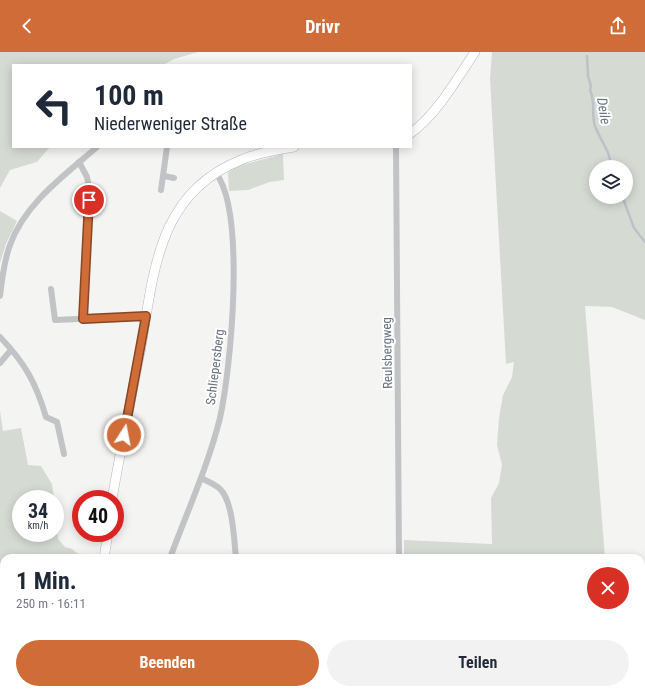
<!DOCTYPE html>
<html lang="de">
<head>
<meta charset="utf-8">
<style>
  :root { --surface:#fff; --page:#f2f2f3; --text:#1f2937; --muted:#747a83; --accent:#cf6c37 }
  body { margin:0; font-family:"Roboto Condensed",sans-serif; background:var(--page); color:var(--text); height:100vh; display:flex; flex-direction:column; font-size:15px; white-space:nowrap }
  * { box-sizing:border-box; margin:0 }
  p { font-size:13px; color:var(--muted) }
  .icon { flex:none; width:22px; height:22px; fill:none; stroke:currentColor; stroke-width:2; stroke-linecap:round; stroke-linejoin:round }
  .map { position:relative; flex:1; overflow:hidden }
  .sheet { position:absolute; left:0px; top:502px; width:645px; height:140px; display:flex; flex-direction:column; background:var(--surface); border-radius:12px 12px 0 0; box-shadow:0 2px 10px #0003 }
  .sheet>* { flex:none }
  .hud { position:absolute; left:12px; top:12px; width:400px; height:84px; border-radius:0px; box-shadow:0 2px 10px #0003; background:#fff; color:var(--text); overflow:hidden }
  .fabs { position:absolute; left:589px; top:108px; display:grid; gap:8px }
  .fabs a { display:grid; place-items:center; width:44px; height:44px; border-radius:50%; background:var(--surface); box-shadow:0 2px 10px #0003; font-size:20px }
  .speed { position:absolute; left:12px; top:438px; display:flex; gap:8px; font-size:20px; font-weight:700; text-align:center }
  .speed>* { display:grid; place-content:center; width:52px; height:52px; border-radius:50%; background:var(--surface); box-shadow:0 2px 10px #0003; line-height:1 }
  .speed small { font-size:10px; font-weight:400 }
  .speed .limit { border:6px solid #d22; background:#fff; color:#111 }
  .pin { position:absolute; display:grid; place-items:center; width:34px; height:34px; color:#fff; margin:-17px; border:2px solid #fff; border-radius:50%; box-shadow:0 1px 4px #0007 }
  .me { position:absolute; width:44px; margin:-22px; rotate:11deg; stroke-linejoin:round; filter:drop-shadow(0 0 3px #0008) }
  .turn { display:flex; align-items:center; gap:14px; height:84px; padding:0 16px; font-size:18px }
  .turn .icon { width:52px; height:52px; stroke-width:2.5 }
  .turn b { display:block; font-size:28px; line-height:34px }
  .round { display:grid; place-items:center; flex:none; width:42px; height:42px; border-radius:21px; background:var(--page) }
  .headline { display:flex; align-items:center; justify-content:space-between; height:68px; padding:0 16px }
  h1 { font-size:24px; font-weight:700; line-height:30px }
  .cta { display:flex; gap:8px; margin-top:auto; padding:8px 16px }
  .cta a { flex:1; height:46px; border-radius:24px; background:var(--accent); color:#fff; font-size:16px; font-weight:700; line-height:46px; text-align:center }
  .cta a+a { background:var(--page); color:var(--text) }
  header { display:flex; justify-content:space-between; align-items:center; height:52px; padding:0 16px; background:var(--accent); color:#fff; font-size:18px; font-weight:700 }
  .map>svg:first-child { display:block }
  .green { fill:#d5dbd3; fill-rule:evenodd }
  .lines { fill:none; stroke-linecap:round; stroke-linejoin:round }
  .stream { stroke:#bbc2c8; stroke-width:2.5 }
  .secondary-casing { stroke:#b3b7bb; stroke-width:10 }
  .street { stroke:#c1c3c6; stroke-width:6 }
  .secondary { stroke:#fff; stroke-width:9 }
  .route-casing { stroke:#874624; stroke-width:10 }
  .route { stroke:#cf6c37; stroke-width:7 }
  .labels { text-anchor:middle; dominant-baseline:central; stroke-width:4; stroke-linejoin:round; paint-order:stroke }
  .street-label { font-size:13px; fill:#67727f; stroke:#fff }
  .water-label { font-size:14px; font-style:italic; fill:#687983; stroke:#fff }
</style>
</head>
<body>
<header><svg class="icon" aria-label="back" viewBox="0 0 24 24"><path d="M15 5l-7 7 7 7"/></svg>Drivr<svg class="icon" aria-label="share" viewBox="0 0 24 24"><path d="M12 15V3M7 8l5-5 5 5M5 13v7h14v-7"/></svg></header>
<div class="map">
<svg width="645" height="642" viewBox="0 0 645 642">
  <rect width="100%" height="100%" fill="#f4f5f2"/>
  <g class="green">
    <polygon points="0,0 198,0 174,7 163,13 13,13 13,95 50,95 37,110 10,118 0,136"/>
    <path d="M 492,0 L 645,0 L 645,268 L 612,255 L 585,254 L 605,506 L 404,506 L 404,488 L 492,492 L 491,446 L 499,431 L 502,413 L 497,393 L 499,366 L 503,343 L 512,325 L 514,310 L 506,312 L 490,27 ZM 596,115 L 626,115 L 626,145 L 596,145 Z"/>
    <polygon points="283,102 284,128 270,130 248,138 229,139 228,121 234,115"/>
    <polygon points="0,159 17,169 6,192 0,211"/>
    <polygon points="0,359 3,379 21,376 28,413 41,414 52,432 54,447 21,447 21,481 55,481 55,460 58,487 65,495 72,497 83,506 4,506 4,534 0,528"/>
    <polygon points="641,586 645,587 645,642 405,642 405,638 641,638"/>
  </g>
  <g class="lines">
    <g class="stream">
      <path d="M 587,4 L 588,24 L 591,34 L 590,38 C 596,51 591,62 595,74 C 600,88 611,100 611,115"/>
      <polyline points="621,145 624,149 634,176 645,190"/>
    </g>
    <g class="secondary-casing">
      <g id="secondary">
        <path d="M 411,81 C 438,61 456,28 475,0"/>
        <path d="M 112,447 C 121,396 131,346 141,295 C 154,219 158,141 241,108 C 257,101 276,98 294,95"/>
        <polyline points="104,506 108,481"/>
        <polyline points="0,568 4,566"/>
      </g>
    </g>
    <g class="street">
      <polyline points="396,95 399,506"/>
      <polyline points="79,110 87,125 89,136 83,267"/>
      <polyline points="164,124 174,126"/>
      <polyline points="161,138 167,95"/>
      <polyline points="51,237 55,268 146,264"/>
      <path d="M 0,244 C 2,226 4,209 10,193 C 25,151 65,123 97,95"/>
      <path d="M 0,285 C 25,311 36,331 46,365 L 57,370 L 64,402"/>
      <polyline points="0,311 11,298"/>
      <path d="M 201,426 C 207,429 215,432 220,437 C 233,449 234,488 236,506"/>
      <path d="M 170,506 C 187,460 208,414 220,366 C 231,316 246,161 216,121"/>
      <polyline points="400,638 400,642"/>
      <polyline points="57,642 58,638"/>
      <polyline points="132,642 133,638"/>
    </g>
    <use href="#secondary" class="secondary"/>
  </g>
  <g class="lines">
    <g class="route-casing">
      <polyline id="route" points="89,148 83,267 146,264 124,383"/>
    </g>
    <use href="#route" class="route"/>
  </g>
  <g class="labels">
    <g class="street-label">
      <text transform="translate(387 301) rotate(-91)">Reulsbergweg</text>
      <text transform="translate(215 315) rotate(-83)">Schliepersberg</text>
    </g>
    <g class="water-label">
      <text transform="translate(604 59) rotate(81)">Deile</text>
    </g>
  </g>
</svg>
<div class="fabs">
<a><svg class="icon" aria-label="layers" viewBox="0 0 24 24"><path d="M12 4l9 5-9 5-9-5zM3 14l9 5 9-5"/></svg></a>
</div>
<div class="speed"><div>34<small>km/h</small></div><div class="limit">40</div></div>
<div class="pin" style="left:89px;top:148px;background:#d93025"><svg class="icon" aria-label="arrive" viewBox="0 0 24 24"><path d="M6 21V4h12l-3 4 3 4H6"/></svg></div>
<svg class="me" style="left:124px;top:383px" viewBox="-20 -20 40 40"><circle r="17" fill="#cf6c37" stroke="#fff" stroke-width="3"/><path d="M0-11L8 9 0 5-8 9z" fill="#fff"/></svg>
<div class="hud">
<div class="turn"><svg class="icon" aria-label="left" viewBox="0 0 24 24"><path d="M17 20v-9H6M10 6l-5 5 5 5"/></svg><div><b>100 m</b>Niederweniger Straße</div></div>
</div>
<section class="sheet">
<div class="headline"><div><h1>1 Min.</h1><p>250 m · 16:11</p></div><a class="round" style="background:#d93025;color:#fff"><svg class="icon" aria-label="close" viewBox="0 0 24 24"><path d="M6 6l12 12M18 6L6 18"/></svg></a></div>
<div class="cta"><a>Beenden</a><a>Teilen</a></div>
</section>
</div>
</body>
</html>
